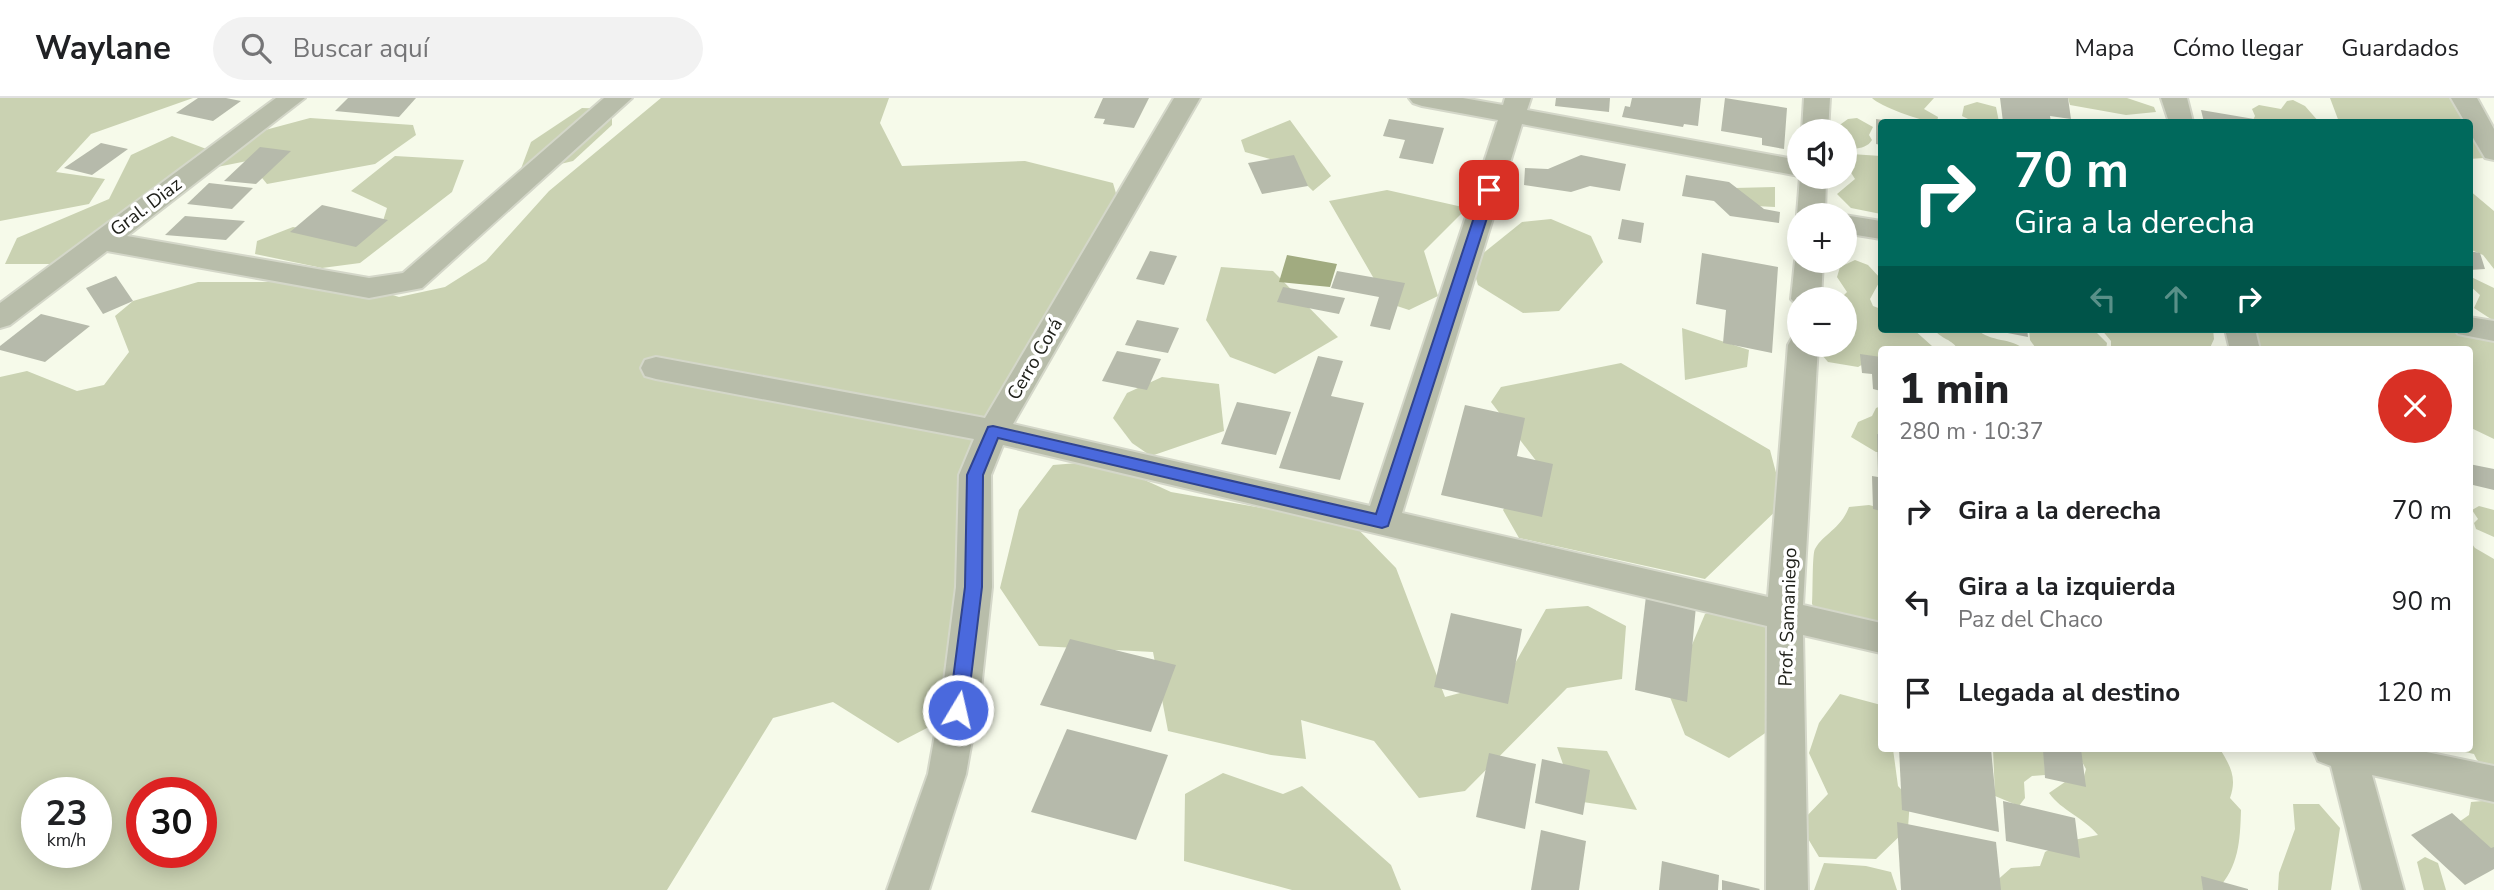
<!DOCTYPE html>
<html lang="es">
<head>
<meta charset="utf-8">
<style>
  :root { --surface:#fff; --page:#f2f2f2; --text:#202124; --muted:#757577; --line:#e0e0e0 }
  body { margin:0; font-family:"Nunito Sans",sans-serif; background:var(--page); color:var(--text); height:100vh; display:flex; flex-direction:column; font-size:26px; white-space:nowrap }
  * { box-sizing:border-box; margin:0 }
  p { font-size:23px; color:var(--muted) }
  .icon { flex:none; width:38px; height:38px; fill:none; stroke:currentColor; stroke-width:2; stroke-linecap:round; stroke-linejoin:round }
  .map { position:relative; flex:1; overflow:hidden }
  .drawer { position:absolute; left:1878px; top:248px; width:595px; height:406px; display:flex; flex-direction:column; background:var(--surface); border-radius:7px; box-shadow:0 4px 18px #0003 }
  .drawer>* { flex:none }
  .banner { position:absolute; left:1878px; top:21px; width:595px; height:214px; border-radius:7px; box-shadow:0 4px 18px #0003; background:#00695c; color:#fff; overflow:hidden }
  .controls { position:absolute; left:1787px; top:21px; display:grid; gap:14px }
  .controls a { display:grid; place-items:center; width:70px; height:70px; border-radius:50%; background:var(--surface); box-shadow:0 4px 18px #0003; font-size:35px }
  .speed { position:absolute; left:21px; top:679px; display:flex; gap:14px; font-size:35px; font-weight:700; text-align:center }
  .speed>* { display:grid; place-content:center; width:91px; height:91px; border-radius:50%; background:var(--surface); box-shadow:0 4px 18px #0003; line-height:1 }
  .speed small { font-size:18px; font-weight:400 }
  .speed .limit { border:10px solid #d22; background:#fff; color:#111 }
  .pin { position:absolute; display:grid; place-items:center; width:60px; height:60px; color:#fff; margin:-30px; border-radius:14px; box-shadow:0 4px 10px #0006 }
  .me { position:absolute; width:77px; margin:-38px; rotate:9deg; stroke-linejoin:round; filter:drop-shadow(0 0 5px #0008) }
  .turn { display:flex; align-items:center; gap:24px; height:147px; padding:0 21px; font-size:32px }
  .turn .icon { width:91px; height:91px; stroke-width:2.5 }
  .turn b { display:block; font-size:49px; line-height:60px }
  .lanes { display:flex; align-items:center; height:66px; padding:0 21px; background:#0003; justify-content:center; gap:35px; direction:ltr }
  .lanes .off { opacity:.35 }
  .round { display:grid; place-items:center; flex:none; width:74px; height:74px; border-radius:37px; background:var(--page) }
  .overview { display:flex; align-items:center; justify-content:space-between; height:119px; padding:0 21px }
  h1 { font-size:42px; font-weight:800; line-height:52px }
  ul { padding:0; list-style:none }
  li { display:flex; align-items:center; gap:21px; height:91px; padding:0 21px }
  li div { flex:1 }
  li b { display:block; font-size:26px }
  li em { font-style:normal }
  header { display:flex; align-items:center; gap:42px; box-sizing:border-box; height:98px; padding:0 35px; background:var(--surface); border-bottom:2px solid var(--line) }
  header strong { font-size:33px }
  nav { display:flex; gap:38px; margin-inline-start:auto; font-size:24px }
  .search { width:490px; height:63px; background:var(--page); display:flex; align-items:center; gap:18px; box-sizing:border-box; padding:0 24px; border-radius:38px; color:var(--muted); font-size:26px }
  .map>svg:first-child { display:block }
  .green { fill:#cad2b2; fill-rule:evenodd }
  .water { fill:#a1ab80 }
  .building { fill:#b6baab }
  .lines { fill:none; stroke-linecap:round; stroke-linejoin:round }
  .minor-casing { stroke:#d4d7c9; stroke-width:4 }
  .minor { fill:#b8bdaa; fill-rule:evenodd }
  .route { fill:#4a69dd; stroke:#304490; stroke-width:2 }
  .labels { text-anchor:middle; dominant-baseline:central; stroke-width:7; stroke-linejoin:round; paint-order:stroke }
  .street-label { font-size:19px; fill:#20211b; stroke:#fff }
</style>
</head>
<body>
<header>
<strong>Waylane</strong>
<div class="search"><svg class="icon" aria-label="search" viewBox="0 0 24 24"><circle cx="10" cy="10" r="6"/><path d="M15 15l6 6"/></svg>Buscar aquí</div>
<nav><a>Mapa</a><a>Cómo llegar</a><a>Guardados</a></nav>
</header>
<div class="map">
<svg width="2494" height="792" viewBox="0 0 2494 792">
  <rect width="100%" height="100%" fill="#f6faea"/>
  <g class="green">
    <polygon points="0,0 193,0 91,36 56,74 105,81 89,106 0,123"/>
    <path d="M 661,0 L 889,0 L 880,25 L 902,68 L 1025,63 L 1113,85 L 1126,130 L 971,386 L 952,617 L 898,645 L 833,604 L 773,620 L 667,792 L 0,792 L 0,279 L 27,273 L 77,293 L 104,287 L 129,254 L 115,218 L 133,203 L 198,184 L 351,184 L 399,199 L 445,189 L 486,163 L 549,93 ZM 37,695 L 96,695 L 96,754 L 37,754 ZM 142,695 L 201,695 L 201,754 L 142,754 Z"/>
    <path d="M 1872,0 L 1934,0 L 1924,11 L 1938,19 L 1937,24 C 1925,25 1879,8 1872,0 Z"/>
    <polygon points="2068,0 2127,0 2154,9 2156,14 2126,17 2070,7"/>
    <polygon points="2330,0 2461,0 2489,56 2484,60 2469,61 2469,24 2339,24"/>
    <polygon points="2293,2 2305,8 2319,24 2252,24 2255,18 2252,11 2259,7 2281,11 2287,3"/>
    <polygon points="1977,4 1996,9 1999,24 1974,24 1962,18 1964,8"/>
    <polygon points="582,10 612,11 612,27 573,63 519,76 531,44"/>
    <polygon points="310,20 413,27 416,37 375,66 267,86 258,75 283,56 217,69 216,56 254,35"/>
    <path d="M 1857,20 L 1873,29 L 1869,37 L 1872,42 C 1867,51 1853,52 1845,49 L 1844,33 L 1834,31 L 1848,21 Z"/>
    <polygon points="1290,22 1331,78 1313,93 1284,65 1245,54 1241,42"/>
    <polygon points="172,38 209,52 180,98 117,139 52,166 5,166 17,140 109,101 131,57"/>
    <polygon points="1851,56 1881,58 1881,116 1851,110 1837,96 1855,81 1845,65"/>
    <polygon points="395,58 464,62 452,94 360,165 322,170 255,156 257,143 293,129 340,137 383,123 387,110 351,93"/>
    <polygon points="1775,89 1775,109 1736,107 1734,90"/>
    <polygon points="1387,92 1467,110 1424,153 1438,198 1409,212 1388,205 1329,103"/>
    <polygon points="2469,92 2494,113 2494,171 2483,157 2469,151"/>
    <polygon points="1551,121 1591,138 1603,164 1559,213 1523,215 1478,187 1471,165 1522,124"/>
    <polygon points="1855,162 1868,167 1881,181 1870,201 1873,208 1881,211 1881,231 1913,231 1932,248 1931,252 1881,252 1881,265 1867,264 1858,269 1828,264 1822,257 1830,247 1844,247 1844,201 1840,201 1847,194 1837,179 1840,169"/>
    <polygon points="1221,169 1273,173 1338,239 1275,276 1230,259 1206,222"/>
    <polygon points="2469,178 2494,190 2494,223 2474,210 2480,197 2469,187"/>
    <polygon points="1682,230 1749,252 1747,269 1685,282"/>
    <path d="M 1934,231 L 1977,231 C 1990,245 2012,239 2025,252 L 1958,252 C 1953,241 1940,241 1934,231 Z"/>
    <polygon points="2029,231 2093,231 2107,245 2106,252 2037,252 2030,242"/>
    <polygon points="2101,231 2213,231 2214,241 2209,252 2111,252 2111,243"/>
    <polygon points="2250,231 2449,231 2467,236 2494,236 2494,341 2469,329 2469,252 2248,252"/>
    <polygon points="1621,265 1770,352 1784,405 1705,481 1519,440 1503,412 1537,364 1491,304 1501,289"/>
    <polygon points="1162,279 1219,286 1224,333 1151,358 1132,345 1113,320 1127,295"/>
    <polygon points="1881,308 1881,354 1876,354 1851,339 1858,324 1872,318 1876,310"/>
    <polygon points="1103,363 1171,394 1353,426 1396,470 1445,599 1505,583 1546,511 1588,508 1626,528 1622,581 1567,590 1465,693 1419,700 1374,643 1301,622 1306,661 1271,657 1168,633 1153,554 1039,548 1000,490 1019,412 1053,367"/>
    <path d="M 1869,407 L 1881,410 L 1881,550 L 1821,519 L 1812,506 C 1813,495 1812,456 1815,451 C 1824,435 1840,432 1849,409 Z"/>
    <polygon points="2479,408 2494,412 2494,439 2476,431 2474,425 2478,421 2472,412"/>
    <polygon points="2469,442 2475,450 2494,461 2494,674 2477,662 2474,656 2451,651 2469,651"/>
    <polygon points="1728,506 1770,532 1774,629 1729,660 1685,637 1670,599 1705,516"/>
    <polygon points="1840,596 1881,607 1881,651 1893,651 1898,688 1910,701 1908,730 1876,761 1819,759 1804,734 1803,722 1828,696 1809,655 1819,625"/>
    <polygon points="1557,649 1607,653 1637,712 1576,703"/>
    <polygon points="1993,651 2044,651 2045,677 2032,678 2024,684 2025,700 2019,708 1995,698"/>
    <path d="M 2075,651 L 2220,651 C 2231,669 2237,680 2230,700 L 2241,712 C 2240,744 2239,768 2217,792 L 1986,792 L 2011,770 L 2040,768 L 2045,754 L 2064,744 L 2098,737 C 2083,719 2062,713 2049,695 L 2065,684 L 2082,686 L 2086,671 Z"/>
    <polygon points="1223,675 1283,696 1302,688 1391,767 1401,792 1292,792 1184,763 1185,696"/>
    <polygon points="2494,702 2494,756 2456,726 2469,717 2471,704"/>
    <polygon points="2293,706 2319,706 2340,730 2331,792 2278,792 2279,775 2295,731"/>
    <polygon points="2425,759 2438,765 2446,792 2424,792 2417,764"/>
    <polygon points="1824,765 1866,768 1891,774 1897,792 1814,792"/>
  </g>
  <polygon class="water" points="1287,157 1337,166 1330,189 1279,184"/>
  <g class="building">
    <polygon points="198,0 226,0 241,3 213,23 176,15"/>
    <polygon points="348,0 416,0 399,19 335,13"/>
    <polygon points="1103,0 1149,0 1134,30 1103,26 1105,21 1094,20"/>
    <polygon points="1556,0 1610,0 1609,14 1555,8"/>
    <polygon points="1632,0 1701,0 1698,28 1684,26 1683,29 1622,19 1625,8 1630,9"/>
    <polygon points="1725,0 1787,10 1784,51 1762,47 1762,40 1721,33"/>
    <polygon points="2000,0 2068,0 2071,21 2050,18 2051,24 2003,24"/>
    <polygon points="2201,12 2260,22 2260,24 2204,24"/>
    <polygon points="1389,21 1444,30 1433,66 1399,60 1405,42 1383,38"/>
    <polygon points="1876,21 1890,23 1881,24 1881,47 1876,46"/>
    <polygon points="101,45 128,51 92,77 64,70"/>
    <polygon points="260,49 291,53 256,86 224,83"/>
    <polygon points="1294,57 1308,88 1262,96 1248,65"/>
    <polygon points="1581,57 1626,66 1620,93 1590,88 1571,94 1524,87 1525,70 1548,71"/>
    <polygon points="1686,77 1729,84 1764,111 1780,114 1779,125 1730,118 1714,103 1682,98"/>
    <polygon points="209,85 253,90 232,111 187,106"/>
    <polygon points="322,107 388,122 356,149 290,134"/>
    <polygon points="185,118 245,123 226,142 165,137"/>
    <polygon points="1622,121 1644,125 1641,145 1618,141"/>
    <polygon points="1150,153 1177,158 1164,187 1136,181"/>
    <polygon points="2469,153 2480,155 2485,171 2469,172"/>
    <polygon points="1702,155 1778,169 1772,255 1723,245 1726,212 1696,206"/>
    <polygon points="1337,173 1405,185 1390,232 1370,228 1379,199 1331,190"/>
    <polygon points="116,178 133,203 103,216 86,190"/>
    <polygon points="1283,189 1345,200 1339,216 1277,204"/>
    <polygon points="41,216 90,228 45,264 0,252 0,248"/>
    <polygon points="1137,222 1179,230 1168,255 1125,247"/>
    <polygon points="1993,231 2027,231 2028,239 1992,232"/>
    <polygon points="1117,253 1161,261 1147,292 1102,283"/>
    <polygon points="1860,256 1881,259 1881,293 1873,291 1872,276 1862,275"/>
    <polygon points="1318,258 1343,263 1331,298 1364,305 1340,382 1279,370"/>
    <polygon points="1237,304 1291,314 1276,357 1221,346"/>
    <polygon points="1465,307 1525,320 1517,358 1553,366 1542,419 1441,397"/>
    <polygon points="1877,336 1881,337 1881,413 1873,411 1872,378 1878,379"/>
    <polygon points="2469,366 2494,371 2494,392 2473,387"/>
    <polygon points="1646,498 1696,508 1687,604 1635,592"/>
    <polygon points="1451,515 1522,531 1508,606 1434,589"/>
    <polygon points="1070,541 1176,567 1151,634 1040,607"/>
    <polygon points="1067,631 1168,657 1136,742 1031,714"/>
    <polygon points="1899,651 1991,651 1999,734 1902,712"/>
    <polygon points="2043,651 2081,651 2086,689 2045,680"/>
    <polygon points="1489,655 1536,666 1525,731 1476,719"/>
    <polygon points="1542,661 1590,672 1583,717 1535,705"/>
    <polygon points="2003,703 2075,720 2080,760 2006,743"/>
    <polygon points="2452,715 2491,750 2494,749 2494,771 2465,787 2411,737"/>
    <polygon points="1897,724 1996,744 2001,792 1901,792"/>
    <polygon points="1541,732 1586,743 1579,792 1531,792"/>
    <polygon points="1662,763 1719,777 1718,792 1659,792"/>
    <polygon points="2201,778 2248,791 2248,792 2203,792"/>
    <polygon points="1722,782 1760,791 1759,792 1722,792"/>
  </g>
  <g class="lines">
    <g class="minor-casing">
      <g id="minor">
        <polygon points="276,0 305,0 127,138 369,180 403,175 604,0 632,0 422,190 369,200 107,153 10,227 0,230 0,205"/>
        <polygon points="1174,0 1200,0 1013,326 1370,408 1498,22 1422,8 1413,5 1409,0 1463,0 1503,7 1505,0 1531,0 1527,12 1799,62 1799,78 1522,26 1402,415 1768,499 1788,247 1792,240 1799,238 1799,247 1818,247 1803,507 1881,525 1881,555 1803,537 1808,792 1766,792 1767,528 1003,347 991,377 992,489 981,591 966,676 929,792 887,792 928,676 943,591 956,489 959,377 974,341 656,281 645,278 641,270 645,262 656,259 985,320"/>
        <polygon points="1804,0 1830,0 1828,33 1802,33"/>
        <polygon points="2161,0 2187,0 2193,24 2169,24"/>
        <polygon points="2451,0 2477,0 2494,31 2494,62 2485,60 2469,33 2469,24 2465,24"/>
        <polygon points="1800,79 1826,79 1825,117 1799,120 1797,117"/>
        <polygon points="1844,117 1881,123 1881,141 1844,135"/>
        <polygon points="1799,156 1799,163 1823,163 1821,201 1799,201 1799,209 1791,201 1795,163"/>
        <polygon points="2469,219 2494,223 2494,243 2458,236 2455,231 2469,231"/>
        <polygon points="2225,231 2255,231 2260,252 2230,252"/>
        <polygon points="2313,651 2412,651 2494,668 2494,704 2372,677 2404,792 2362,792 2331,668 2318,663"/>
      </g>
    </g>
    <use href="#minor" class="minor"/>
  </g>
  <polygon class="route" points="1489,87 1496,92 1388,428 1382,430 998,340 983,377 982,489 967,612 965,618 952,618 949,612 965,489 967,377 988,329 993,328 1376,416 1483,92"/>
  <g class="labels">
    <g class="street-label">
      <text transform="translate(146 109) rotate(-37)">Gral. Diaz</text>
      <text transform="translate(1035 261) rotate(-60)">Cerro Corá</text>
      <text transform="translate(1788 519) rotate(-88)">Prof. Samaniego</text>
    </g>
  </g>
</svg>
<div class="controls">
<a><svg class="icon" aria-label="sound" viewBox="0 0 24 24"><path d="M4 9h4l5-4v14l-5-4H4zM17 9q2 3 0 6"/></svg></a>
<a>+</a>
<a>−</a>
</div>
<div class="speed"><div>23<small>km/h</small></div><div class="limit">30</div></div>
<div class="pin" style="left:1489px;top:92px;background:#d93025"><svg class="icon" aria-label="arrive" viewBox="0 0 24 24"><path d="M6 21V4h12l-3 4 3 4H6"/></svg></div>
<svg class="me" style="left:958px;top:612px" viewBox="-20 -20 40 40"><circle r="17" fill="#4a69dd" stroke="#fff" stroke-width="3"/><path d="M0-11L8 9 0 5-8 9z" fill="#fff"/></svg>
<div class="banner">
<div class="turn"><svg class="icon" aria-label="right" viewBox="0 0 24 24"><path d="M7 20v-9h11M14 6l5 5-5 5"/></svg><div><b>70 m</b>Gira a la derecha</div></div>
<div class="lanes"><svg class="icon off" aria-label="left" viewBox="0 0 24 24"><path d="M17 20v-9H6M10 6l-5 5 5 5"/></svg><svg class="icon off" aria-label="ahead" viewBox="0 0 24 24"><path d="M12 20V5M6 11l6-6 6 6"/></svg><svg class="icon" aria-label="right" viewBox="0 0 24 24"><path d="M7 20v-9h11M14 6l5 5-5 5"/></svg></div>
</div>
<section class="drawer">
<div class="overview"><div><h1>1 min</h1><p>280 m · 10:37</p></div><a class="round" style="background:#d93025;color:#fff"><svg class="icon" aria-label="close" viewBox="0 0 24 24"><path d="M6 6l12 12M18 6L6 18"/></svg></a></div>
<ul>
<li><svg class="icon" aria-label="right" viewBox="0 0 24 24"><path d="M7 20v-9h11M14 6l5 5-5 5"/></svg><div><b>Gira a la derecha</b></div><em>70 m</em></li>
<li><svg class="icon" aria-label="left" viewBox="0 0 24 24"><path d="M17 20v-9H6M10 6l-5 5 5 5"/></svg><div><b>Gira a la izquierda</b><p>Paz del Chaco</p></div><em>90 m</em></li>
<li><svg class="icon" aria-label="arrive" viewBox="0 0 24 24"><path d="M6 21V4h12l-3 4 3 4H6"/></svg><div><b>Llegada al destino</b></div><em>120 m</em></li>
</ul>
</section>
</div>
</body>
</html>
